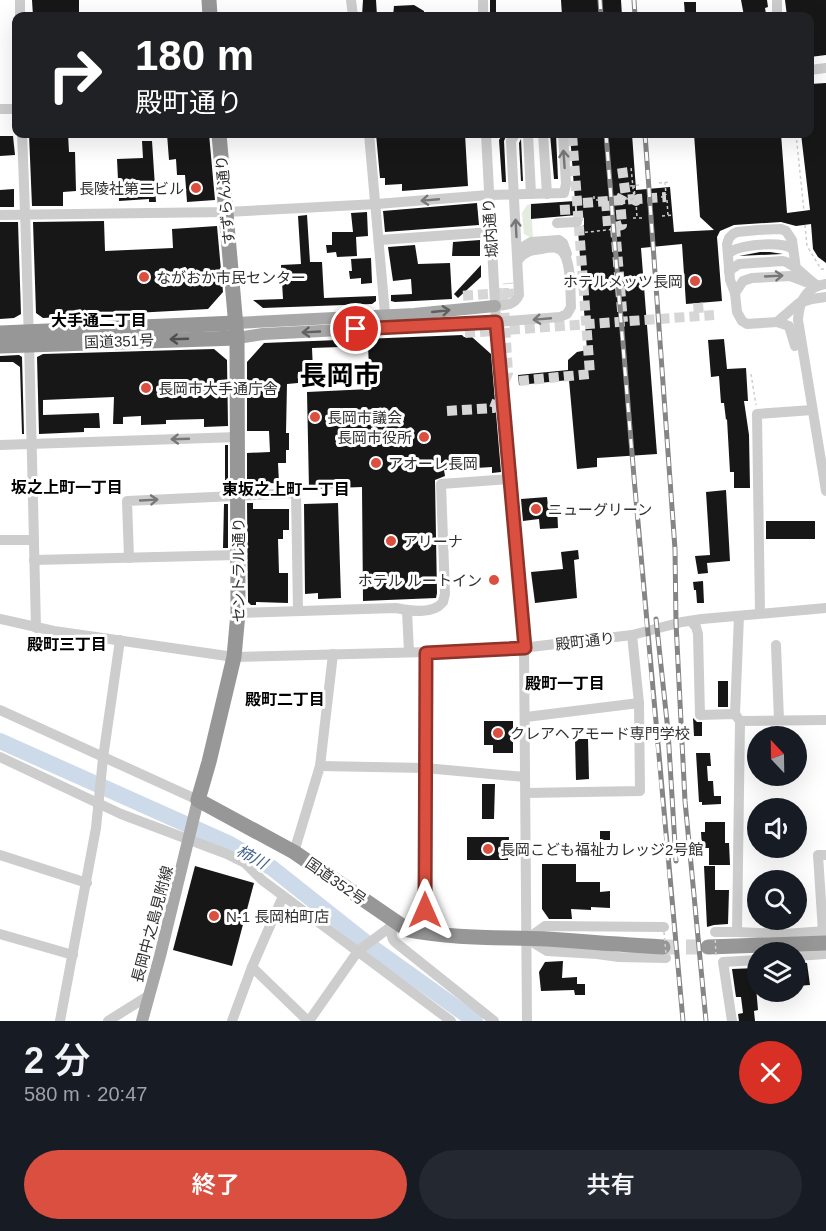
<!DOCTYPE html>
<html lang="ja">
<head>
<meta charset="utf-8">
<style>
  :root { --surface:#171b24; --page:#242831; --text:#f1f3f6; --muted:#9ea1a6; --accent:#da4f3f }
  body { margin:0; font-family:Arial,"Noto Sans JP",sans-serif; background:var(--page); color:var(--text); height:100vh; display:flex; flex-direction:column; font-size:22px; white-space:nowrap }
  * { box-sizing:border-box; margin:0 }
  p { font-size:20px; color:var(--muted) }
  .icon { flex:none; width:33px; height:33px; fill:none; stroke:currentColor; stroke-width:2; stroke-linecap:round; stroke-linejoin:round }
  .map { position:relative; height:1021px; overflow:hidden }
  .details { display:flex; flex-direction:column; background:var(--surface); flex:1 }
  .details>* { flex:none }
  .top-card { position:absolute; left:12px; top:12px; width:802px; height:126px; border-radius:12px; box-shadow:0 6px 24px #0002; background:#202124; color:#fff; overflow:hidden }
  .needle { width:39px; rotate:338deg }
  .tools { position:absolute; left:747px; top:726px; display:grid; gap:12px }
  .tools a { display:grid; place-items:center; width:60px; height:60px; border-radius:50%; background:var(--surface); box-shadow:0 6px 24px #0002; font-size:30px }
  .pin { position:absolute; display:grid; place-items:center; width:51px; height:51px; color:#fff; margin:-26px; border:3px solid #fff; border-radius:50%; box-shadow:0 2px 6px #0007 }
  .me { position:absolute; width:66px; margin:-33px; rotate:0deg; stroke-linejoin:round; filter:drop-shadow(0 0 4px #0008) }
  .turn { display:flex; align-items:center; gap:21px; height:126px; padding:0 24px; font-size:27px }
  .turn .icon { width:78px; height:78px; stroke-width:2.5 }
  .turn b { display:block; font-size:42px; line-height:51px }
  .round { display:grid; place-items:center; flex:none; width:63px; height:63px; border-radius:32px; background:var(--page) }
  .overview { display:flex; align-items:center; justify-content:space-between; height:102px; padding:0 24px }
  h1 { font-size:36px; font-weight:600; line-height:45px }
  .cta { display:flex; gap:12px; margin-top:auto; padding:12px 24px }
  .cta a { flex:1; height:69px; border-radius:36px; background:var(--accent); color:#fff; font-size:24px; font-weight:600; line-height:69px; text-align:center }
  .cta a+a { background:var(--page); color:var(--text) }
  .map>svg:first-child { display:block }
  .green { fill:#e4ecdf }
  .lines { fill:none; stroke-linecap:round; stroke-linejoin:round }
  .river { stroke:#cddaea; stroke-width:16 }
  .building { fill:#171717 }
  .minor-tunnel { stroke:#d6d6d6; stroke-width:10; stroke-dasharray:10 5; stroke-linecap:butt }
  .highway-tunnel { stroke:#d6d6d6; stroke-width:15; stroke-dasharray:15 8; stroke-linecap:butt }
  .path { stroke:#cdcdcd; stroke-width:1.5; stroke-dasharray:3 3; stroke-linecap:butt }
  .minor { stroke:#cdcdcd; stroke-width:10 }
  .major { stroke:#a8a8a8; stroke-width:12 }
  .highway { stroke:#979797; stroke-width:15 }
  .rail-casing { stroke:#858585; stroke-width:5 }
  .rail { stroke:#fff; stroke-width:3; stroke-dasharray:9; stroke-linecap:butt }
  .path-bridge { stroke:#cdcdcd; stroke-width:1.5; stroke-dasharray:3 3; stroke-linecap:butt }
  .oneway { stroke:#777 }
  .oneway2 { stroke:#606060 }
  .oneway3 { stroke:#4f4f4f }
  .route-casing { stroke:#8e3329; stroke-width:15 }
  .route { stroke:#da4f3f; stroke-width:10 }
  .poi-dot { fill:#da4f3f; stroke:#fff; stroke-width:2 }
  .labels { text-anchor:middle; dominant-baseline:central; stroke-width:6; stroke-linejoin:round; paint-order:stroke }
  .poi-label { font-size:15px; fill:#303030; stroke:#fff; text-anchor:start }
  .street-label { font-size:15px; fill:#303030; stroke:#fff }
  .neighbourhood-label { font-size:16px; font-weight:bold; fill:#000; stroke:#fff }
  .water-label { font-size:16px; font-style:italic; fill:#43638d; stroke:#fff }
  .town-label { font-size:27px; font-weight:bold; fill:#000; stroke:#fff }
</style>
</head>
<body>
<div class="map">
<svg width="826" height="1021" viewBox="0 0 826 1021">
  <rect width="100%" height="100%" fill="#fff"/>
  <polygon class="green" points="531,204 533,239 524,234 522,213 527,205"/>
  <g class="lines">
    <polyline class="river" points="0,741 228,843 272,868 373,948 475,1021"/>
  </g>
  <g class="building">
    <polygon points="32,0 79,0 79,16 33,16"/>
    <polygon points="363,0 376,0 377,16 362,16"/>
    <rect x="490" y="0" width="6" height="16"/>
    <polygon points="561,0 621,0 622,16 562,16"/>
    <polygon points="741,0 767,0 768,7 765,8 766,14 744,16"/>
    <polygon points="785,0 826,0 826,55 810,57 810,16 787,16"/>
    <polygon points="684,2 696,2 696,16 685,16"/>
    <polygon points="414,5 424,11 424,16 393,16 394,6"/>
    <polygon points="826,83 826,263 818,257 813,249 811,224 796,226 781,222 734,225 720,231 717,237 722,301 686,304 682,244 641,248 657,454 597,458 597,467 577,469 569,380 519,385 518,375 568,370 568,360 577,352 587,350 578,230 584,225 584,218 577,215 531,219 531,204 575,201 570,134 632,134 636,190 670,187 674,232 714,230 700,217 694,134 781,134 787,213 810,210 801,134 810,134 810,84"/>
    <polygon points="29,134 68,134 69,152 75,152 76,191 63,192 63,206 32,206"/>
    <polygon points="167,134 209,134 215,200 187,202 185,175 177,175 176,159 169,160"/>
    <polygon points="376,134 465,134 468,186 402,191 402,184 385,185 385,178 380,178"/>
    <polygon points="503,134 507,134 504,141 506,182 502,182 499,140"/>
    <polygon points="550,134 556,134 558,179 554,179"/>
    <polygon points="0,136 13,136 15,155 0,156"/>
    <polygon points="521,139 523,181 521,181 519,143"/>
    <polygon points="142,141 152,141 156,202 149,202 149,199 119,201 117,159 143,158"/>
    <polygon points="14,189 14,207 0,207 0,190"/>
    <polygon points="477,203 479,225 385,232 383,211"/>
    <polygon points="367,212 368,236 356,237 357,256 337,257 336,252 327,253 326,245 332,245 332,232 353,232 351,213"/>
    <polygon points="307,215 310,262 322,262 324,298 376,296 376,301 372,304 263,308 253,300 283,299 281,265 301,264 298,216"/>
    <polygon points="104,221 105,251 173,248 172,229 217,226 223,292 208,309 43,318 36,313 33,222"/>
    <polygon points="0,222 18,222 21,314 14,318 0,319"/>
    <polygon points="480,240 480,256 452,256 453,242"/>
    <polygon points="415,245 418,264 450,263 452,299 395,302 391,301 391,295 412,294 411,279 393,281 388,247"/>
    <polygon points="760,252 770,252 783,254 739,256"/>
    <polygon points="371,258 372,283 361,284 361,278 350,279 349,271 352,271 351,259"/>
    <polygon points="481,265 481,277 458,298 454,294"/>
    <polygon points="462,335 464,337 472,337 491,354 501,472 492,473 492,467 444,470 445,476 435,480 437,593 436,598 363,601 362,487 309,489 307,392 370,389 368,346 312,348 313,371 298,372 298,383 287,384 286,433 289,433 289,450 286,450 286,463 278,463 279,483 247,484 247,453 270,452 269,431 247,431 247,362 264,343"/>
    <polygon points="724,339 727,369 746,368 748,401 744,401 749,435 750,488 734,488 734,472 730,472 727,419 726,420 724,403 721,403 719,376 711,377 708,340"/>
    <polygon points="214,349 227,360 228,426 204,427 204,419 166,420 166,424 141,425 141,416 123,417 123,424 113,424 114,397 43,400 43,415 99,413 100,428 84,428 84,432 39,434 37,357 43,354"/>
    <polygon points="19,355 22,357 24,434 22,434 20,367 13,362 0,362 0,356"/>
    <rect x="225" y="445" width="3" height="44"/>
    <polygon points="726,490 730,561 707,563 708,573 698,574 695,556 710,555 706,492"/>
    <polygon points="547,497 548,506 557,505 558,528 540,529 539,519 523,521 521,499"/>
    <polygon points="247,503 253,503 253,509 289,509 289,530 283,530 283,539 278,539 279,573 288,573 288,603 256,602 256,605 251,605 248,602"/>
    <polygon points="338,503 341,598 318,599 318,593 305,594 304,504"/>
    <polygon points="224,504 228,504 228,548 223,548"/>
    <rect x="766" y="521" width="49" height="18"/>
    <polygon points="578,550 579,559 574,560 577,598 535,603 531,572 563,569 561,552"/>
    <polygon points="703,581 704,603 697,603 696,590 694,590 693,582"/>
    <rect x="718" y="681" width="10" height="26"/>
    <polygon points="693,718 697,722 702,722 702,736 694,736"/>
    <polygon points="484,721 513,721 513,753 493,753 493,745 484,745"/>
    <polygon points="575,739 588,739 589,779 576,780"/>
    <polygon points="696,753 710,753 711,766 707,766 708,781 713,781 714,796 721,796 721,804 702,805 702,802 699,802"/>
    <polygon points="482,784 495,784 494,819 482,819"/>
    <polygon points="705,822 725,822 725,843 729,843 730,865 709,865 709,848 702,848 701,832 705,832"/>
    <rect x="600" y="831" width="10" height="9"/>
    <polygon points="467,837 509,837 508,860 467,860"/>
    <polygon points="542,864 576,864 576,882 600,882 600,892 610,891 610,908 591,907 591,910 571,909 572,919 549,919 542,909"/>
    <polygon points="195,866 254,883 232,966 173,950"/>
    <polygon points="704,866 715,866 715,890 729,890 728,924 714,925 707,927"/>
    <polygon points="563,961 562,978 577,977 577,984 585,984 585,995 575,995 574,990 541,991 539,972 545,962"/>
    <polygon points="796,963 807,963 810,985 796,986"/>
    <polygon points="757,968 758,986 756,987 758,1010 754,1011 755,1021 739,1021 738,1014 743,1013 741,997 736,997 732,969"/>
  </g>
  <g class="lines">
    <g class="minor-tunnel">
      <polyline points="622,168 626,197"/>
      <polyline points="634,199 636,201 638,199 666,197"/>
      <polyline points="606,201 608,226 615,227 622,225 620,200 624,192"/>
      <polyline points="583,203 635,199"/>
      <polyline points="560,210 577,209"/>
      <polyline points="615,227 623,322"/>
      <polyline points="503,293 509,293 508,283"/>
      <polyline points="698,303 699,316"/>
      <polyline points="465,333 714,315"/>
      <polyline points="519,381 590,374 572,134"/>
      <polyline points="447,411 494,408 508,373 503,293 460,296"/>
    </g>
    <polyline class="highway-tunnel" points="663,947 708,947"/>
    <g class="path">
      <polyline points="796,134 804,211"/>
      <polyline points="665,182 666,195"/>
      <polyline points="659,183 671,182"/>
      <polyline points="634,185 635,198"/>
      <polyline points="630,186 639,185"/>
      <polyline points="594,196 594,200 599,200"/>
      <polyline points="661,197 667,196"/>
      <polyline points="625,199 634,198 631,167"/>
      <polyline points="631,200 635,199"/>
      <polyline points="667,200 668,216"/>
      <polyline points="636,201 637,218"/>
      <polyline points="662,216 674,215"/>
      <polyline points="633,218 642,218"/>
      <polyline points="805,225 807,246 821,269 826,269"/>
      <polyline points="579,233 616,229"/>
      <polyline points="751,374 756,405"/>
    </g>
    <g class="minor">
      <polyline points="20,0 20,16"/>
      <polyline points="351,0 353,16"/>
      <polyline points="483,0 483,16"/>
      <polyline points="777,16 777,0"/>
      <polyline points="810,70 826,68"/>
      <polyline points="0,109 16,109"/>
      <path d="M 22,134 C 29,298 32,463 36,628"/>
      <polyline points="369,134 385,314"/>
      <polyline points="486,134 496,322 524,648 527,1021"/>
      <polyline points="528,134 531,194"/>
      <polyline points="543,134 547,194"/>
      <polyline points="0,215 226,212 377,204 488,195 564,193 566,184 563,134"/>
      <polyline points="557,223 577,222"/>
      <polyline points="380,240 491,232"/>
      <polyline points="520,251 521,248 531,242 559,240 563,243 567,254"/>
      <path d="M 728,254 C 738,244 781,241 793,249"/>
      <polyline points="796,269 792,240 786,231 781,229 758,230 737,232 733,234 729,238 727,244 730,280 735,293 737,312 742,321 747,324 777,322 799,303 812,299 826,297"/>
      <path d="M 729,271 L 739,264 L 782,261 C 793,262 807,279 818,286"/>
      <path d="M 826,284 C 805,287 799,302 798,320 L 826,491"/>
      <polyline points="735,293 743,281 752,278 790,276 806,282"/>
      <path d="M 495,306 C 505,305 514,306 519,295 L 511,141 L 515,134"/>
      <path d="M 496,322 L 560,317 L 567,314 L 571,307 C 570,294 573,250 556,248 C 552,247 546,248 542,249 C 531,250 525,251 518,260"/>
      <polyline points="777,322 789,326 795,346"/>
      <polyline points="0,445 238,437"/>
      <polyline points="0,540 33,540"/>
      <polyline points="129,558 127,501 296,493 298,610"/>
      <polyline points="34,560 238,555"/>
      <polyline points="407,611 409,652"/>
      <path d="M 238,613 L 396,608 C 410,611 433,615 443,602 L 445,594 L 441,484 L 511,479"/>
      <polyline points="760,613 757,414 812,410"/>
      <polyline points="0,619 54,631 234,657 505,650 632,635 682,622 702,619 826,608"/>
      <polyline points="691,621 696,627 698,634 700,715 735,714 740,721 737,932 784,934 826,931"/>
      <polyline points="776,645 779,720"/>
      <polyline points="0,710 198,800"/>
      <polyline points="735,714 739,616"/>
      <polyline points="526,717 639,703"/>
      <polyline points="740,721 826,720"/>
      <polyline points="0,757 121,814 227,854 245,863 262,880 451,1021"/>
      <polyline points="320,766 425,768 525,777"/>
      <polyline points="526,793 640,791 639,703 632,635"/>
      <polyline points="294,852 320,766 333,654"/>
      <polyline points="0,855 87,883"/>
      <path d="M 396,923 C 392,931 389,935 395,942 L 494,1021"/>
      <polyline points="664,927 545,926 527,939 547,951 597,954 619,957 666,958"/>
      <polyline points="715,932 737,932"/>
      <polyline points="823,932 818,855 826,855"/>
      <polyline points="0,934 73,955"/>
      <polyline points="426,934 426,653"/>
      <polyline points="796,956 826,954"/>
      <polyline points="252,967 308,1021"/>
      <polyline points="60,1021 96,828 103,758 120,640"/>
      <polyline points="108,1021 148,996"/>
      <polyline points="232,1021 252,967 283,896"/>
      <polyline points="309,1021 358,951 393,925"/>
      <polyline points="732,1021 723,962 758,960"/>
    </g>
    <g class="major">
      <polyline points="236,323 414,314 495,306"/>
      <polyline points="237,338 263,334 496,322"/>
      <polyline points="142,1021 160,956 198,800"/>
    </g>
    <g class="highway">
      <polyline points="209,0 210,16"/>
      <path d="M 219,134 L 237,338 L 238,613 L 234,657 L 209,762 L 198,800 L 294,852 L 408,930 C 455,939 500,937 547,939 C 586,942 624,945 663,947"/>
      <polyline points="0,333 236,323"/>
      <polyline points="0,346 237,338"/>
      <polyline points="708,947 826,943"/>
    </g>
    <g class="rail-casing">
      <g id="rail">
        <polyline points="600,0 601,16"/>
        <polyline points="634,0 635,16"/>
        <path d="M 606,134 C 629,430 655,725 683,1021"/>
        <polyline points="645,134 675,549 676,623 685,801 706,1021"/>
        <polyline points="656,619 668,731 676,861"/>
      </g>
    </g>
    <use href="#rail" class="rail"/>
    <g class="path-bridge">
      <polyline points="664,932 666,954"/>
      <polyline points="715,934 716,955"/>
    </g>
  </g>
  <defs><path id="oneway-shaft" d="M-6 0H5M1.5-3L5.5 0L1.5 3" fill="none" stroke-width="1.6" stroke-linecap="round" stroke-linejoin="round" transform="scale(1.5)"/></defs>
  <g class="oneway">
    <use href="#oneway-shaft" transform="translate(564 159) rotate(-94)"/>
    <use href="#oneway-shaft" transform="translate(430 200) rotate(175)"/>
    <use href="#oneway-shaft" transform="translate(516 228) rotate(-93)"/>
    <use href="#oneway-shaft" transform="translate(774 276) rotate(-3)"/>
    <use href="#oneway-shaft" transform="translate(542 319) rotate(175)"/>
    <use href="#oneway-shaft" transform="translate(180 439) rotate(178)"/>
    <use href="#oneway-shaft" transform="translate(149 500) rotate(-3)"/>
  </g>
  <g class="oneway2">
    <use href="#oneway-shaft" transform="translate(441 311) rotate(-6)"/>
    <use href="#oneway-shaft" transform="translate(311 332) rotate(177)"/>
  </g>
  <use class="oneway3" href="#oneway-shaft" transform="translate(179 339) rotate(178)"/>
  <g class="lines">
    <g class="route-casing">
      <polyline id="route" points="356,329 496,322 525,648 426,653 425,910"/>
    </g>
    <use href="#route" class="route"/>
  </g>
  <g class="poi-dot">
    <circle cx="196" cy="188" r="6"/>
    <circle cx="144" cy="277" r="6"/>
    <circle cx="695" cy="281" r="6"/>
    <circle cx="146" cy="388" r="6"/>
    <circle cx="315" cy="417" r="6"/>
    <circle cx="424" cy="437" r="6"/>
    <circle cx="376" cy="463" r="6"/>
    <circle cx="536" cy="509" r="6"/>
    <circle cx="391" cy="541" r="6"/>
    <circle cx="494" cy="580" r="6"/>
    <circle cx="498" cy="733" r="6"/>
    <circle cx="488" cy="849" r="6"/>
    <circle cx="214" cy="916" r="6"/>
  </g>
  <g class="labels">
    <g class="poi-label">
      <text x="184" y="188" text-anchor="end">長陵社第二ビル</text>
      <text x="156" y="277">ながおか市民センター</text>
      <text x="683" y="281" text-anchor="end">ホテルメッツ長岡</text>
      <text x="158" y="388">長岡市大手通庁舎</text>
      <text x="327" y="417">長岡市議会</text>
      <text x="412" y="437" text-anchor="end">長岡市役所</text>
      <text x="388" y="463">アオーレ長岡</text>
      <text x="548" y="509">ニューグリーン</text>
      <text x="403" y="541">アリーナ</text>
      <text x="482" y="580" text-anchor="end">ホテル ルートイン</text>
      <text x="510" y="733">クレアヘアモード専門学校</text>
      <text x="500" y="849">長岡こども福祉カレッジ2号館</text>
      <text x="226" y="916">N-1 長岡柏町店</text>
    </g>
    <g class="street-label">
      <text transform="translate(225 200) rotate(-95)">すずらん通り</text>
      <text transform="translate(490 228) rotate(-94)">城内通り</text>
      <text transform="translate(119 341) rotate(-2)">国道351号</text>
      <text transform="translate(238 570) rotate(-90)">セントラル通り</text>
      <text transform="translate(585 641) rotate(-7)">殿町通り</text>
      <text transform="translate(336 881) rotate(35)">国道352号</text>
      <text transform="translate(152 924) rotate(-75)">長岡中之島見附線</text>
    </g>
    <g class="neighbourhood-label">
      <text x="99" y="320">大手通二丁目</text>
      <text x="67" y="487">坂之上町一丁目</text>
      <text x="286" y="489">東坂之上町一丁目</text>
      <text x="67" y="644">殿町三丁目</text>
      <text x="565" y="683">殿町一丁目</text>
      <text x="285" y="699">殿町二丁目</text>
    </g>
    <g class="water-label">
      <text transform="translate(252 857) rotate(29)">柿川</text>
    </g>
    <g class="town-label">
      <text x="340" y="376">長岡市</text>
    </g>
  </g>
</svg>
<div class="tools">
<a><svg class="needle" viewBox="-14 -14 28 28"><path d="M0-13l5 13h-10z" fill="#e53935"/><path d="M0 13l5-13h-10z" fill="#9ea1a6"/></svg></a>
<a><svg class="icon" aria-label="sound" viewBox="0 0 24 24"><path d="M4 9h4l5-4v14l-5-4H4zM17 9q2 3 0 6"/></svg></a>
<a><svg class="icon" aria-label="search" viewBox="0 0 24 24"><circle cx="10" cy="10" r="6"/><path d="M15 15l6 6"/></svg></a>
<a><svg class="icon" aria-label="layers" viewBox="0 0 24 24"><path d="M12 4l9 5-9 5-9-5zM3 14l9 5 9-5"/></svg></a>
</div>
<div class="pin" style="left:356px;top:329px;background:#d93025"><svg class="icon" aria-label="arrive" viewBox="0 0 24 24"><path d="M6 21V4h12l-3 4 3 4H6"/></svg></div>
<svg class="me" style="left:425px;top:910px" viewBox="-20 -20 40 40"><path d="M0-17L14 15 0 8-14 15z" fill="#da4f3f" stroke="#fff" stroke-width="4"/></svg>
<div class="top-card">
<div class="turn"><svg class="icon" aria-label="right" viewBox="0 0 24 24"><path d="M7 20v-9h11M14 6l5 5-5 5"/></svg><div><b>180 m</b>殿町通り</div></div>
</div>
</div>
<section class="details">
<div class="overview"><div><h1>2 分</h1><p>580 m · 20:47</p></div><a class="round" style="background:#d93025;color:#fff"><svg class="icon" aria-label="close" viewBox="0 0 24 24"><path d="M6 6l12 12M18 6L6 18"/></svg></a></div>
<div class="cta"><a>終了</a><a>共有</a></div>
</section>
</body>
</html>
